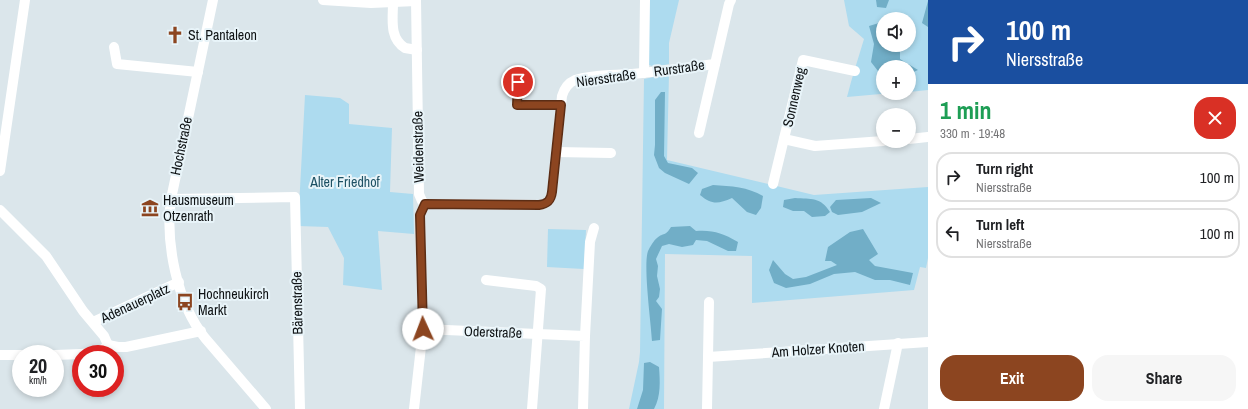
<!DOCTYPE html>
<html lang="en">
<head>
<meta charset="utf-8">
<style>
  :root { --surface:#fff; --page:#f6f6f6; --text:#202124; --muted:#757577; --line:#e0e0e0; --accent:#8c4520 }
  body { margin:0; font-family:"Archivo Narrow",sans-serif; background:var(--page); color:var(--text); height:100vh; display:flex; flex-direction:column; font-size:15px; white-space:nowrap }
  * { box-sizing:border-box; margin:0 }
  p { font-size:13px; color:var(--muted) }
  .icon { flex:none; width:22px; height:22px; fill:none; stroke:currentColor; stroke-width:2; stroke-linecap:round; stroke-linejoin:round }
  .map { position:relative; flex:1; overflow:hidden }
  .panel { display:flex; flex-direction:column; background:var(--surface); width:320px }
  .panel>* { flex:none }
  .banner { background:#1a4fa0; color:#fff; overflow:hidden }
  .fabs { position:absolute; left:876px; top:12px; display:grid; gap:8px }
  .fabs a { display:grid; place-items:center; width:40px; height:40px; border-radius:50%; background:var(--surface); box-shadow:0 2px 6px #0003; font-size:20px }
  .speed { position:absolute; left:12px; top:345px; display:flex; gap:8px; font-size:20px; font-weight:700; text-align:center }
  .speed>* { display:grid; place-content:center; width:52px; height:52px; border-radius:50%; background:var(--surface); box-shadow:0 2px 6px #0003; line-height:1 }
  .speed small { font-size:10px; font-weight:400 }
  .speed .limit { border:6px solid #d22; background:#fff; color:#111 }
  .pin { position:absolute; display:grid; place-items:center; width:34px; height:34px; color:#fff; margin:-17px; border:2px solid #fff; border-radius:50%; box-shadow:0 1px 4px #0007 }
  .me { position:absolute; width:44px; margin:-22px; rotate:358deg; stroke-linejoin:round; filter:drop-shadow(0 0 3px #0008) }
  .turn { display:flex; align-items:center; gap:14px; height:84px; padding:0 12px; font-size:18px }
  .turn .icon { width:52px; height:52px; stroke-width:2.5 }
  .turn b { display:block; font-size:28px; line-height:34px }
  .round { display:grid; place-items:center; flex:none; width:42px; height:42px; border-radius:16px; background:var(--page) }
  .head { display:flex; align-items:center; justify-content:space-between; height:68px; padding:0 12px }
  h1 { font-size:24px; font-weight:800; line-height:30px; color:#1e9e55 }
  .action { display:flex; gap:8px; margin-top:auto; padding:8px 12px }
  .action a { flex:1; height:46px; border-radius:16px; background:var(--accent); color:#fff; font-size:16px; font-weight:800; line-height:46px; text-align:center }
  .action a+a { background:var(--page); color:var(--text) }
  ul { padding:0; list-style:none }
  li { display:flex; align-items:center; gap:12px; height:50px; margin:0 8px 6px; padding:0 4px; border:2px solid var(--line); border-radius:16px }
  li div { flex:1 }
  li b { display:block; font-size:15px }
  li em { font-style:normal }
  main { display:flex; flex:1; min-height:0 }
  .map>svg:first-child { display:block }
  .green { fill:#addbef; fill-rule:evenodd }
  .forest { fill:#71aec7 }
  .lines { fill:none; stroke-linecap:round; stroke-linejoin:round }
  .minor { stroke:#fff; stroke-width:10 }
  .route-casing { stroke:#5b2d15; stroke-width:10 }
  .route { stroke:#8c4520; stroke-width:7 }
  .labels { text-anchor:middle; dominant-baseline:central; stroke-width:4; stroke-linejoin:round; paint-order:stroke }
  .poi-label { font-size:14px; fill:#0e1214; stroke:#e8f4f9; text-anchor:start }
  .street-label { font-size:14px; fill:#0e1214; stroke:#e8f4f9 }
  .park-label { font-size:14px; fill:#1e5164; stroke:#e8f4f9 }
</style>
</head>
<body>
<main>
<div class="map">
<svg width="928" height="409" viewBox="0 0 928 409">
  <rect width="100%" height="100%" fill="#dbe6eb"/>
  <g class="green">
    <polygon points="648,0 679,0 669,43 669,64 655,67 649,65"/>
    <path d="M 844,0 L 928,0 L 928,90 L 909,92 L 909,67 L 883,67 L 883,93 L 892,93 L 847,97 C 852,77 858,59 864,39 L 849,26 ZM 883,19 L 909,19 L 909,45 L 883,45 Z"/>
    <polygon points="669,74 667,160 814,195 928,187 928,258 926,268 920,267 914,290 752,303 752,256 665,254 664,409 629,409 639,362 640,352 644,79"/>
    <polygon points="305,95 340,98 349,104 349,124 392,128 390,192 413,194 414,234 378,231 382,290 343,285 344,258 328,227 298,226"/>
    <polygon points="548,229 586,230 584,269 547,267"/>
  </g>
  <g class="forest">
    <polygon points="876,0 889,0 886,8 877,7"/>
    <polygon points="928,1 928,27 922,23"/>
    <polygon points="879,23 883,25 883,45 898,45 900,49 900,59 918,70 909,74 909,67 883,67 883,72 878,71 871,62 874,44 869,26"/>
    <polygon points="661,92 665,92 664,156 668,163 692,168 698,173 689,184 665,173 659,168 654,155 655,145 655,100"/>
    <path d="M 713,185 C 731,186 748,187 763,196 L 761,208 L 756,215 L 747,212 L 732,198 C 718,204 712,205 700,195 L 702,189 Z"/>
    <path d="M 795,198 C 811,199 821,197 830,212 L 825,216 L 812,217 L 804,211 L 793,211 L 783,207 L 784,200 Z"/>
    <polygon points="871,198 881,203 862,212 838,215 832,212 830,207 836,200"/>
    <path d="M 690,226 L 696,231 C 714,230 722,233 738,242 L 736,251 L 728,251 L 707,241 L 696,240 L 693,245 L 682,247 L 669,244 L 662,246 L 656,259 L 658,266 L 657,276 L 660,289 L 659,297 L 656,301 L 662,309 L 660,340 L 652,341 C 651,323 643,265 648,251 C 650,247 654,240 657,238 C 664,232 665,237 671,227 Z"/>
    <polygon points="863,229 878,254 869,260 875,266 913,273 910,285 890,280 875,280 855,272 834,274 810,284 786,288 774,283 769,270 773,260 785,274 793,279 806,277 837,265 831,261 825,261 828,247 850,232"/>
    <path d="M 650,362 L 659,367 C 660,381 661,396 654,409 L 637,409 L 643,390 L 644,363 Z"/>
  </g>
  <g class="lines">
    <g class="minor">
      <path d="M 213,0 L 171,199 C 165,243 177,303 205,338 L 266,409"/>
      <polyline points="323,0 371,3 416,1"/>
      <polyline points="416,0 419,194 422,201 425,204"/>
      <path d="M 393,3 C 393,19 389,38 405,48 L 417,50"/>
      <polyline points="114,47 117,64 198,72"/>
      <polyline points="644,73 645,0"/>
      <polyline points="518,83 517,105 561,105"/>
      <polyline points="699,133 729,4 731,0"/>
      <polyline points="784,139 815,146 883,141"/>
      <polyline points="909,139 928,137"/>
      <polyline points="556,152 611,153"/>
      <polyline points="0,171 25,0"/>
      <polyline points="773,184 803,60 855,71"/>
      <polyline points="171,199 295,197 300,409"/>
      <path d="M 425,204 L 539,205 C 548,204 551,200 552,192 L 562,96 C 564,89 568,83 575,80 C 596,73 621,76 642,73 C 666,71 691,67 715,64"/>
      <polyline points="0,210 46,256 83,311 104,336 108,345"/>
      <polyline points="486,280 536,286 541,289 532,409"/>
      <polyline points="709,302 708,357 928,342"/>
      <polyline points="93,322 179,282"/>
      <polyline points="423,329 585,336 583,409"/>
      <polyline points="585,336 590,242 594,228"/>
      <polyline points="108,345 118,347 126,347 201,331"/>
      <polyline points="81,354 100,352 108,345"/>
      <polyline points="0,355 21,355"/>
      <polyline points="55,355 81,354"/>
      <polyline points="414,409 423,329 420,215 425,204"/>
      <polyline points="707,409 708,357"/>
      <polyline points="884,409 898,343"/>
    </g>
  </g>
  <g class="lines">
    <g class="route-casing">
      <path id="route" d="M 423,329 L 420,215 L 425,204 L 539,205 C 548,204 551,200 552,192 L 561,105 L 517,105 L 518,82"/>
    </g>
    <use href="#route" class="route"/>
  </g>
  <defs>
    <g id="church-bare" transform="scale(1.38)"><path d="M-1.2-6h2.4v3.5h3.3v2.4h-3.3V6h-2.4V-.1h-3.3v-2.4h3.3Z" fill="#8c4520" stroke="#e8f4f9" stroke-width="2.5" paint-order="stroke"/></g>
    <g id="museum-bare" transform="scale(1.38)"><path d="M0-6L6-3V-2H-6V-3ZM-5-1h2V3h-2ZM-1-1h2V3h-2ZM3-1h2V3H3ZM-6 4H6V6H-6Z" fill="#8c4520" stroke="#e8f4f9" stroke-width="2.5" paint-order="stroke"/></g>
    <g id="bus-bare" transform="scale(1.38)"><path d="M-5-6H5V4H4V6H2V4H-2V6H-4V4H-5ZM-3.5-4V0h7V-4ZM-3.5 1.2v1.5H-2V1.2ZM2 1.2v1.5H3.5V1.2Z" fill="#8c4520" stroke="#e8f4f9" stroke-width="2.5" paint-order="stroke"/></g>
  </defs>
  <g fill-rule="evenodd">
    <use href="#church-bare" x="175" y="35"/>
    <use href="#museum-bare" x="150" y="208"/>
    <use href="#bus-bare" x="185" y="302"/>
  </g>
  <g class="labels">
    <g class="poi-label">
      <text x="188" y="35">St. Pantaleon</text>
      <text x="163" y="200">Hausmuseum<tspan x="163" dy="16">Otzenrath</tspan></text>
      <text x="198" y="294">Hochneukirch<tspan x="198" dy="16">Markt</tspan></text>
    </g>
    <g class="street-label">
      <text transform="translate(679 68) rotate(-8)">Rurstraße</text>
      <text transform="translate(606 78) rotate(-8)">Niersstraße</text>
      <text transform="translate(794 97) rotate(-77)">Sonnenweg</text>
      <text transform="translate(181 146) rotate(-78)">Hochstraße</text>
      <text transform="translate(418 147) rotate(-91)">Weidenstraße</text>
      <text transform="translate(135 303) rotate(-25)">Adenauerplatz</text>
      <text transform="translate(297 303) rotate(-91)">Bärenstraße</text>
      <text transform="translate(493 332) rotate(2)">Oderstraße</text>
      <text transform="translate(818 349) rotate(-4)">Am Holzer Knoten</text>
    </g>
    <g class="park-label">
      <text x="345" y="182">Alter Friedhof</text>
    </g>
  </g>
</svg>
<div class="fabs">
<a><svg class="icon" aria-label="sound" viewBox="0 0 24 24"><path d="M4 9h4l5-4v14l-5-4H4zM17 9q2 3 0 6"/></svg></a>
<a>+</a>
<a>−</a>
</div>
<div class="speed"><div>20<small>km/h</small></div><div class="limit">30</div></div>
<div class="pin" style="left:518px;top:82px;background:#d93025"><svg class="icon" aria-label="arrive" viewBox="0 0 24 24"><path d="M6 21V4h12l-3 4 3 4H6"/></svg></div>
<svg class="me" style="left:423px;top:329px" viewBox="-20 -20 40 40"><circle r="19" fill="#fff"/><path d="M0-13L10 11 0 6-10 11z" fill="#8c4520"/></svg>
</div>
<section class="panel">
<div class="banner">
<div class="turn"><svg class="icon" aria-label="right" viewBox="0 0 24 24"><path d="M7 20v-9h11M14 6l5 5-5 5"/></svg><div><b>100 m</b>Niersstraße</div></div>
</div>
<div class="head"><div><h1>1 min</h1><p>330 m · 19:48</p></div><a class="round" style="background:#d93025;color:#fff"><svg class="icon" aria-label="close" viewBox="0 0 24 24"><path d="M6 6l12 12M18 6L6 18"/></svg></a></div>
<ul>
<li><svg class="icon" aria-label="right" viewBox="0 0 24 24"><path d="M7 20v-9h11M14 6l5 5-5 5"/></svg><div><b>Turn right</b><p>Niersstraße</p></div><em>100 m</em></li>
<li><svg class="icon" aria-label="left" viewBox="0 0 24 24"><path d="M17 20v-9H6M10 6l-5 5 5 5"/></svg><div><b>Turn left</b><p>Niersstraße</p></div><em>100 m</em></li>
</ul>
<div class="action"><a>Exit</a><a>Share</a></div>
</section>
</main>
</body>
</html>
